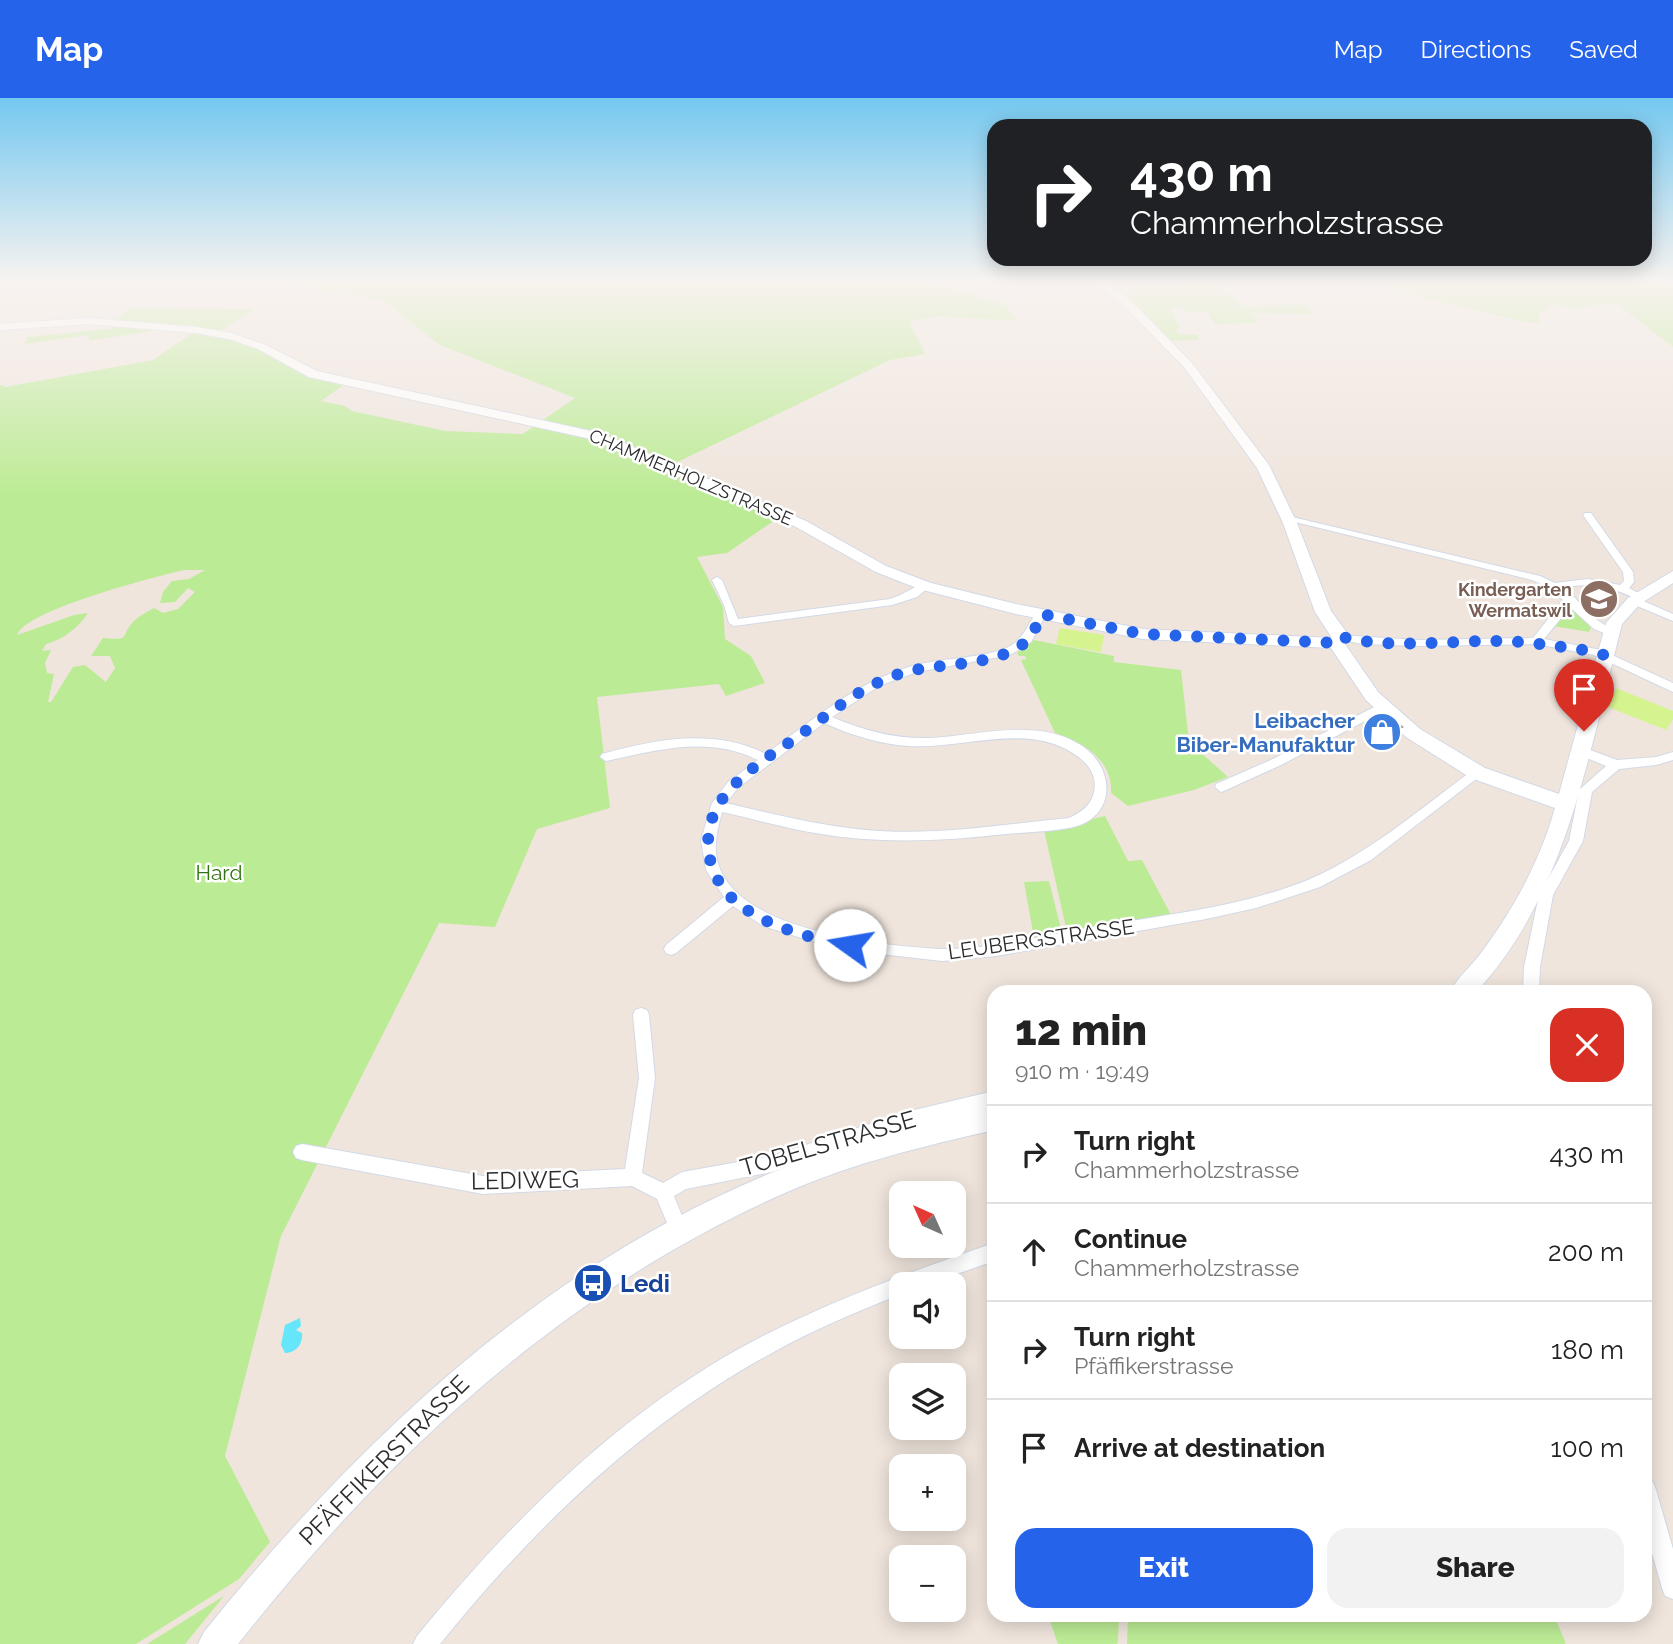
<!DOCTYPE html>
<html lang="en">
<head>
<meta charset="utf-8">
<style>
  :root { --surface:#fff; --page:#f2f2f2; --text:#222; --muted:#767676; --line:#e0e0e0; --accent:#2563eb }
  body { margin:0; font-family:Raleway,sans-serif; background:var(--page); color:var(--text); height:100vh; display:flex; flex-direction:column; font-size:26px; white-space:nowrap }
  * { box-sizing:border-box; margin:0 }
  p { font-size:23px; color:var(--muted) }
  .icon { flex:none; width:38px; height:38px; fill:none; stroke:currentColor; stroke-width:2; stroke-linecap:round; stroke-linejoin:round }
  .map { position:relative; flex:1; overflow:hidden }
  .drawer { position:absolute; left:987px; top:887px; width:665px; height:637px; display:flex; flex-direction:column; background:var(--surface); border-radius:21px; box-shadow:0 4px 18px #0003 }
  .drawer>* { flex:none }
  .guide { position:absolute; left:987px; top:21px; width:665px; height:147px; border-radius:21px; box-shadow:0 4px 18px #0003; background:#202124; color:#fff; overflow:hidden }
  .needle { width:46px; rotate:315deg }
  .buttons { position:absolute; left:889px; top:1083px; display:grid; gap:14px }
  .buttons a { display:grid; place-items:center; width:77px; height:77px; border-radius:14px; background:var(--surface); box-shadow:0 4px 18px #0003; font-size:35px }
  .pin { position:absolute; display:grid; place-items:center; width:60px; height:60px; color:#fff; margin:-72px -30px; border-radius:50% 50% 50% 0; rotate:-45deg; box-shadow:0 0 7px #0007 }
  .pin .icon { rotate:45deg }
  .me { position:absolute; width:77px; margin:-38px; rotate:283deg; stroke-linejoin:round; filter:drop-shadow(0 0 5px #0008) }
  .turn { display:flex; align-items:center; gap:24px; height:147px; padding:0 28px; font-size:32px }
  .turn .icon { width:91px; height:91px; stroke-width:2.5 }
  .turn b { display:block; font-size:49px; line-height:60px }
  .round { display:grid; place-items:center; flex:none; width:74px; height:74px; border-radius:21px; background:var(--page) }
  .overview { display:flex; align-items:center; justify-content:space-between; height:119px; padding:0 28px }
  h1 { font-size:42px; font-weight:800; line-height:52px }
  .primary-button { display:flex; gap:14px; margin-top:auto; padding:14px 28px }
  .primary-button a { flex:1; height:80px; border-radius:21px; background:var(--accent); color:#fff; font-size:28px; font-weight:800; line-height:80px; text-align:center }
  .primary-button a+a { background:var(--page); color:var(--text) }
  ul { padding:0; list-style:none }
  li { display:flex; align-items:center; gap:21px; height:98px; padding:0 28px; border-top:2px solid var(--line) }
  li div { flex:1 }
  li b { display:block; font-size:26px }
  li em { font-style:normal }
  header { display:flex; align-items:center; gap:42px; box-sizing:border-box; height:98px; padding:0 35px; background:var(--accent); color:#fff }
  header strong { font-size:33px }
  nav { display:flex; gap:38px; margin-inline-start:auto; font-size:24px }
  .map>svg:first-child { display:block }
  .green { fill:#bceb95; fill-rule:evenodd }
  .pitch { fill:#d5f38f }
  .water { fill:#66e6fb }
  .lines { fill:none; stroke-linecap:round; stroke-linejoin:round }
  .street-casing { stroke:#d2d9e6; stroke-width:2 }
  .secondary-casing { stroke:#d2d9e6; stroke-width:2 }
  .street { fill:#fff; fill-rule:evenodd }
  .secondary { fill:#fff; fill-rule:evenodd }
  .wall { fill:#aea9a2 }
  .shaded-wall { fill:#8d8984 }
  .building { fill:#cac4bc; stroke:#8d8984; stroke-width:2 }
  .route { stroke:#2563eb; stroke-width:12; stroke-dasharray:0 21.6 }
  .labels { text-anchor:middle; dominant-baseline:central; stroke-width:5; stroke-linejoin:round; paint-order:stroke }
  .far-street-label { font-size:18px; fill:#2c2c2c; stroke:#fff }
  .far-education-label { font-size:18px; font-weight:bold; fill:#785e54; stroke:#fff; text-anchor:end }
  .shop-label { font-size:21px; font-weight:bold; fill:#366cbe; stroke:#fff; text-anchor:end }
  .park-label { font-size:21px; fill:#327313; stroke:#fff }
  .street-label { font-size:21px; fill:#2c2c2c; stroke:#fff }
  .near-street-label { font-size:24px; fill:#2c2c2c; stroke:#fff }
  .near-transit-label { font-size:24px; font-weight:bold; fill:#164399; stroke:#fff; text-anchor:start }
</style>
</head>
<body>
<header>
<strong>Map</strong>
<nav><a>Map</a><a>Directions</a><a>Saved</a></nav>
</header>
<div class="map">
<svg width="1673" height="1546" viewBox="0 0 1673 1546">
  <rect width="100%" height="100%" fill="#efe5dd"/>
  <g class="green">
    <path d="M 286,181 L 900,181 L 962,192 L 1006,208 L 1017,223 L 937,218 L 909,224 L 925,256 L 890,262 L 669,368 L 767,411 L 775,422 L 727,455 L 697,459 L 723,509 L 725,541 L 751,558 L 765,585 L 726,598 L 719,586 L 597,599 L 610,710 L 537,731 L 495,829 L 439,825 L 281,1138 L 225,1358 L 270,1444 L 239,1481 L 136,1546 L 0,1546 L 0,287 L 6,289 L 153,262 L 195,233 L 169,230 L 89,243 L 89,237 L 24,246 L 28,239 L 110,231 L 119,226 L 112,225 L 131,210 L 254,211 L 218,234 L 242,241 L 297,270 L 348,284 L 321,303 L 345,308 L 352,313 L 445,333 L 523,336 L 575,300 L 438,246 L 385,203 L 284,186 ZM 184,472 L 205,472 L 189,481 L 172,483 L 163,494 L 160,505 L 175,504 L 188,490 L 195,494 L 178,511 L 163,515 L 154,510 C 147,514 139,518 134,523 C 119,538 133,543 103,540 L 91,558 L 110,558 L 115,570 L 106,584 L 85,567 L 73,569 L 51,604 L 48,604 L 54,576 L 47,575 L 45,565 L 51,552 L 42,553 L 46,546 C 63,542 79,529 88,515 L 74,517 L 17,537 C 26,512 154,479 184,472 Z"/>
    <polygon points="1302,181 1673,181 1673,249 1618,207 1594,207 1574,211 1553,206 1539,215 1539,225 1526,224 1374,188"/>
    <polygon points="1219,183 1244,209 1307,206 1312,216 1251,215 1258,225 1215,226 1207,213 1188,214 1182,209 1170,211 1180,231 1176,232 1178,236 1197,237 1199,242 1168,243 1111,190"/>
    <polygon points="1568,511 1581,518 1591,530 1589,534 1553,528"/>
    <path d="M 1034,542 L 1114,558 L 1114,564 L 1181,572 L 1189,644 L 1228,679 L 1194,692 L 1128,708 L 1111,695 C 1113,662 1083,644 1055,635 L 1021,562 L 1026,561 L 1025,558 L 1019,558 L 1017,555 Z"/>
    <polygon points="1105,718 1128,763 1142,762 1171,817 1067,834 1044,732"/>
    <polygon points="1049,783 1062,835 1034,840 1024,784"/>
    <polygon points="224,1498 185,1546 147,1546"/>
    <polygon points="1048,1517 1119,1517 1118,1543 1117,1546 1058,1546"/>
    <polygon points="1128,1517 1554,1517 1566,1546 1127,1546"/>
  </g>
  <g class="pitch">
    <polygon points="1060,530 1104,537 1101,554 1056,546"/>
    <polygon points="1616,590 1673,613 1673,621 1666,632 1608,609"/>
  </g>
  <path class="water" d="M 300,1220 L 301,1228 L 296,1232 L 302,1235 C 303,1246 296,1255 285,1255 L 281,1247 L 285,1227 Z"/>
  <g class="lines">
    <g class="street-casing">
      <g id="street">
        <path d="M 1585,415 L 1591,415 L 1633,474 L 1634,484 L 1629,490 L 1645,499 L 1641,502 L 1673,516 L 1673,523 L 1630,505 L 1629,503 L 1634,500 C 1611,488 1586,484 1562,490 L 1574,499 L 1593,519 L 1615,534 L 1609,537 L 1594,531 L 1570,509 L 1544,541 L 1601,552 L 1673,585 L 1673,594 L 1594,557 L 1536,546 L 1419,548 L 1362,546 L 1338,541 L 1338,537 L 1419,542 L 1533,540 L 1563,502 L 1544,487 L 1532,482 L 1283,421 L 1288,418 L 1540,478 L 1555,485 L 1588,481 L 1620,487 L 1624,483 L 1623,474 L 1583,417 Z"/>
        <path d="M 717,479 L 722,482 L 738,521 L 890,501 C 903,497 913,489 925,485 L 930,488 L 917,499 L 892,507 L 734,528 L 729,525 L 724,507 L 712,482 Z"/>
        <path d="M 1041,513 L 1046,516 L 1031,544 L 1010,557 L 917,574 L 879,588 L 832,619 C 864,633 896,641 930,640 C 977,638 1033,620 1077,645 C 1116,666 1119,721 1069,730 C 1048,734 1027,734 1006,736 C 944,743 882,746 821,736 C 788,731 755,721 722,714 C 717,733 712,752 720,771 C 745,833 881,848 941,851 C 986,852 1038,839 1082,831 C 1156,818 1241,810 1310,781 C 1370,755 1421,710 1473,672 L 1478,671 L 1484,675 L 1371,762 L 1320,789 L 1256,810 L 1206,821 L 996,858 L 942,863 L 837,851 L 763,828 L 733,808 L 676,855 L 671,857 L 666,855 L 664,851 L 666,847 L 724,799 L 706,772 L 701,742 L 712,705 L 728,684 L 758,662 C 709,637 657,652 606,663 L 600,659 L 602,656 C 656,641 714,630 766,656 C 813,622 856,584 912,568 C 941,560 972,561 1001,552 C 1028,544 1027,519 1041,513 ZM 824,625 C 851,637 879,646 908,648 C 964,652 1033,621 1081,661 C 1091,669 1097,681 1094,694 C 1091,708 1080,715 1069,720 C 1006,726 943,737 880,733 C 828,730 777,717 726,705 L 738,690 Z"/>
        <polygon points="1382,605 1386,606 1388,609 1386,612 1281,667 1226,692 1221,694 1215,689 1216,686 1273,661"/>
        <polygon points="1579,648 1617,662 1656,659 1673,654 1673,662 1656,667 1619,671 1592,694 1583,743 1553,797 1540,869 1539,894 1523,894 1524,869 1539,797 1569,743 1579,692 1606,668 1575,655 1573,652 1575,649"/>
        <polygon points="641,910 647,912 649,917 655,980 642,1075 663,1085 682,1074 772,1058 906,1014 994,993 994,1009 906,1030 772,1074 686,1091 674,1098 688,1133 685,1139 679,1142 673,1139 657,1101 632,1088 483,1096 302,1062 296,1060 293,1054 296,1048 302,1046 483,1078 625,1071 639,980 633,917 635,912"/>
        <path d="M 994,1145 L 994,1163 L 928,1186 L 901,1186 L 901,1196 C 857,1214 812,1232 770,1256 C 640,1327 533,1431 440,1546 L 413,1546 L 417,1538 C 513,1421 623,1311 759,1240 C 835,1201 913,1173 994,1145 Z"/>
        <polygon points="1645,1381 1653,1384 1656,1392 1673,1451 1673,1501 1665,1498 1662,1490 1645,1431"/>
      </g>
    </g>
    <g class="secondary-casing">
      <g id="secondary">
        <polygon points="4,181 15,181 0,194 0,185"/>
        <path d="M 1090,181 L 1101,181 L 1131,203 L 1192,265 L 1269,367 L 1297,425 L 1331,513 L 1350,539 L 1345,546 L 1378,594 L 1420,631 L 1485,670 L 1559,696 L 1606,525 L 1628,500 L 1673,473 L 1673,485 L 1640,506 L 1622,526 C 1589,652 1568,795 1476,894 L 1450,894 C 1458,878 1474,866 1484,851 C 1515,809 1541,760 1555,710 L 1471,680 L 1406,639 L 1366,602 L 1331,550 L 1143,541 L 1016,516 L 919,491 L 876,474 L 796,429 L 591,341 L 309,279 L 258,251 L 229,241 L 196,235 L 88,226 L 0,232 L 0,226 L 88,220 L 196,229 L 231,235 L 266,247 L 317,273 L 600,335 L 806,423 L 886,468 L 931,485 L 1016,506 L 1143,531 L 1332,540 L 1315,514 L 1283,425 L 1257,370 L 1184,269 L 1123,207 Z"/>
        <path d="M 994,1008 L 994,1032 C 924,1048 853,1065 787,1094 C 564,1192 387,1357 238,1546 L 198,1546 L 204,1534 C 359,1342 540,1170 771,1075 C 843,1045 918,1025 994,1008 Z"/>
      </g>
    </g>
    <use href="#street" class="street"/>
    <use href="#secondary" class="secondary"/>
  </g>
  <polygon class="wall" points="1370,624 1402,629 1397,637 1385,645 1366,632"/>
  <polygon class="shaded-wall" points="1402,629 1397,637 1385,645 1390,637"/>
  <polygon class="building" points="1383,616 1402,629 1390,637 1370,624"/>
  <linearGradient id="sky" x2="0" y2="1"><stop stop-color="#74c8f0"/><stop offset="0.46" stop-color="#f8f3f0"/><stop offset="1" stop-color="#f8f3f0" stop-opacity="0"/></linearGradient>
  <rect width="1673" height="397" fill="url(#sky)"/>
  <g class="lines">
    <path class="route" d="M 850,847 C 810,840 764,829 733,801 C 721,790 711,773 709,755 C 700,695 763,664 804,634 C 833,613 860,590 893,578 C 931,564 976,570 1012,553 C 1029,545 1035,533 1041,516 L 1143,536 L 1336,545 L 1342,539 C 1392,551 1444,543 1494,543 C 1529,543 1562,549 1597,554 L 1604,557 L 1584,633"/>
  </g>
  <defs>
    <g id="school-disc" transform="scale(2.0125)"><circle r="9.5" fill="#8d6e63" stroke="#fff"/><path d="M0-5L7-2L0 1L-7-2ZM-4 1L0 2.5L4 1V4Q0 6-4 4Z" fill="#fff"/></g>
    <g id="shop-disc" transform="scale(2.0125)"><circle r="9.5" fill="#3f7fe0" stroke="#fff"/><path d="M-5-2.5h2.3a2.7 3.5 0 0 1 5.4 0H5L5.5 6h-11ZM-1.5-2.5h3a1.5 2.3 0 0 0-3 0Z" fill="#fff"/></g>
    <g id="bus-disc" transform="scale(2.0125)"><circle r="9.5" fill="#1a4fb4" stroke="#fff"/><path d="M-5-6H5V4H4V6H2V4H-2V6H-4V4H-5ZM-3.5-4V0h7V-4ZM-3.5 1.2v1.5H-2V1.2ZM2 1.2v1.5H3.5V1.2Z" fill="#fff"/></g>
  </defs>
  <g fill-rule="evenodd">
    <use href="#school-disc" x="1599" y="501"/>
    <use href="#shop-disc" x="1382" y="634"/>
    <use href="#bus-disc" x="593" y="1185"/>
  </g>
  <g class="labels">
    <g class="far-street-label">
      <text transform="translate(691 379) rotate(23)">CHAMMERHOLZSTRASSE</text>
    </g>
    <g class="far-education-label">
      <text x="1572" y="491">Kindergarten<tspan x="1572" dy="21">Wermatswil</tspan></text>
    </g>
    <g class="shop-label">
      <text x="1355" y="622">Leibacher<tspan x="1355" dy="24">Biber-Manufaktur</tspan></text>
    </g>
    <g class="park-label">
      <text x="219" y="774">Hard</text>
    </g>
    <g class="street-label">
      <text transform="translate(1041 841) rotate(-8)">LEUBERGSTRASSE</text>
    </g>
    <g class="near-street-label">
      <text transform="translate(828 1045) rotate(-16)">TOBELSTRASSE</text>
      <text transform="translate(525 1082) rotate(-1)">LEDIWEG</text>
      <text transform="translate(384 1362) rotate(-45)">PFÄFFIKERSTRASSE</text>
    </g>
    <g class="near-transit-label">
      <text x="620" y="1185">Ledi</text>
    </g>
  </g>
</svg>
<div class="buttons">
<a><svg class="needle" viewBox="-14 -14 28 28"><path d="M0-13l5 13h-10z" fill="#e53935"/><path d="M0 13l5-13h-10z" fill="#767676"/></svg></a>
<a><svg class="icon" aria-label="sound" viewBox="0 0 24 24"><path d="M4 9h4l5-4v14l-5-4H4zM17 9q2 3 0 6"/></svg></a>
<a><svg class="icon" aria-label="layers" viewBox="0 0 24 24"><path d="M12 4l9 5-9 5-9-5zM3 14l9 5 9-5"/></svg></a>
<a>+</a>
<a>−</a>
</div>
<div class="pin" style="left:1584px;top:633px;background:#d93025"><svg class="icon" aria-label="arrive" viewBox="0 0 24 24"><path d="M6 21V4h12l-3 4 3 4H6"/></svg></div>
<svg class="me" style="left:850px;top:847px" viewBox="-20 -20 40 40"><circle r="19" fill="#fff"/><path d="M0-13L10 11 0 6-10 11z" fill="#2563eb"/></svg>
<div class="guide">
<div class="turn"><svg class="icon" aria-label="right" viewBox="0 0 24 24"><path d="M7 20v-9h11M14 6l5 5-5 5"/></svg><div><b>430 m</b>Chammerholzstrasse</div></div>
</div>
<section class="drawer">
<div class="overview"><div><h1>12 min</h1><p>910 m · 19:49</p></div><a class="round" style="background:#d93025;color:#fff"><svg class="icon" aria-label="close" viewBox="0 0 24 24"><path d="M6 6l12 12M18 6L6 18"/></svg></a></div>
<ul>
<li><svg class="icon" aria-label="right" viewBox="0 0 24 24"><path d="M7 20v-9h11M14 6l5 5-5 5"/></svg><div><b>Turn right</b><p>Chammerholzstrasse</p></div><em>430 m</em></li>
<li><svg class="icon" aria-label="ahead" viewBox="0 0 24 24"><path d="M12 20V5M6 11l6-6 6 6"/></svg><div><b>Continue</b><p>Chammerholzstrasse</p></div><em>200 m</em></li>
<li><svg class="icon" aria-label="right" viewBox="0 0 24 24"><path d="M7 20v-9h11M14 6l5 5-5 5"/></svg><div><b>Turn right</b><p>Pfäffikerstrasse</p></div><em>180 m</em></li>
<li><svg class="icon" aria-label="arrive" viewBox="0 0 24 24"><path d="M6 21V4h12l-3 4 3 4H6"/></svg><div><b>Arrive at destination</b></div><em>100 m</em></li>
</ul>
<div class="primary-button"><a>Exit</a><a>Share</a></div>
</section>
</div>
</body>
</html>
